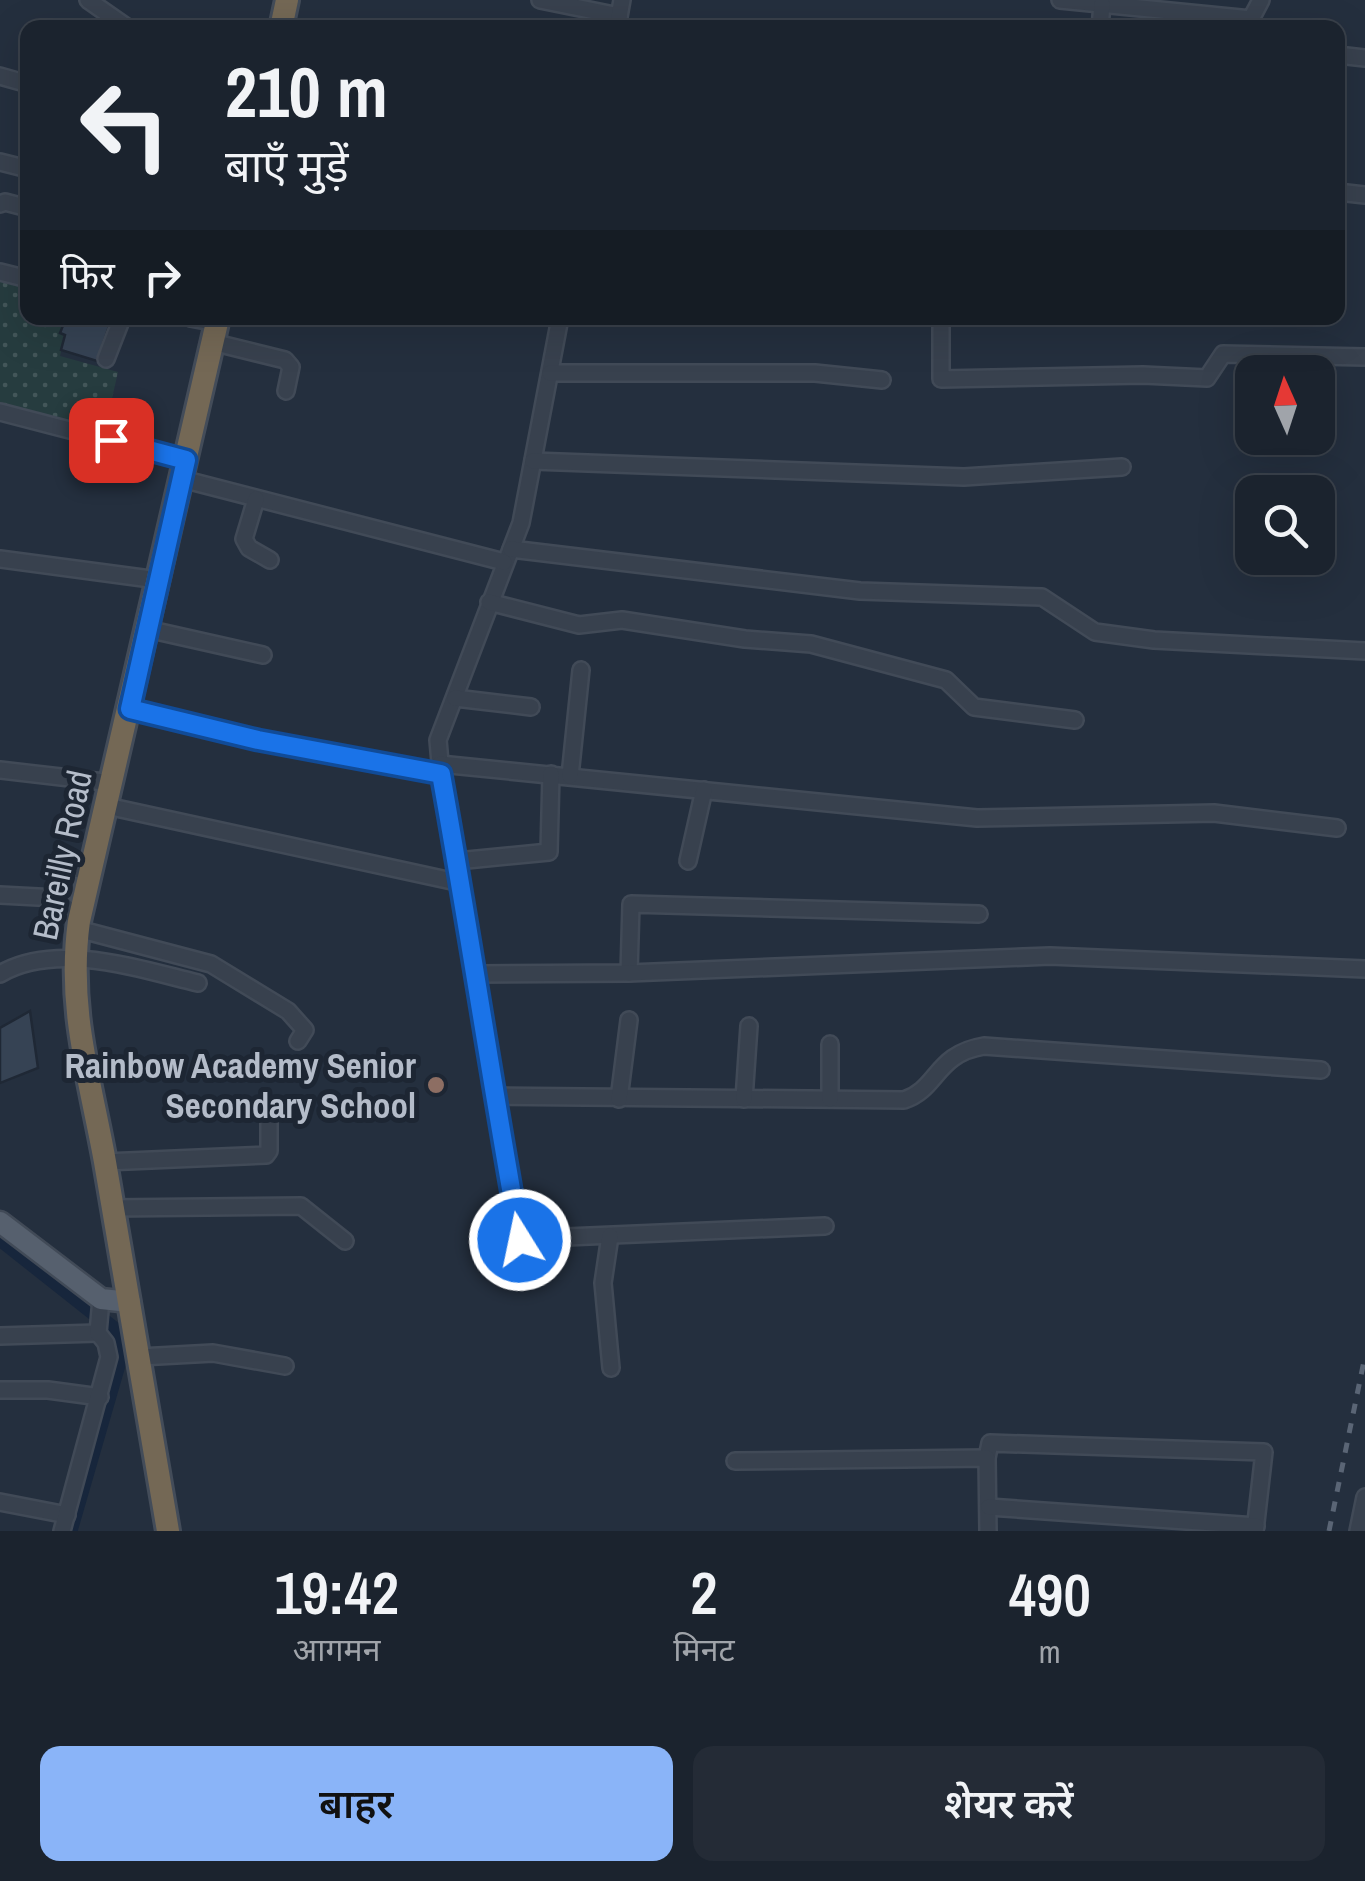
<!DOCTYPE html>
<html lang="hi">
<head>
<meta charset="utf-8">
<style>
  :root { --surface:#1b232e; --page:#242b36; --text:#f1f3f6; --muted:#a0a4aa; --line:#39404a; --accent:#8ab4f8 }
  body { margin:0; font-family:"Archivo Narrow","Noto Sans Devanagari",sans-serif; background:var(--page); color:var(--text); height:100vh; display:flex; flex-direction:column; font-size:38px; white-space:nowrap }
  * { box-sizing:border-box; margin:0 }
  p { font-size:32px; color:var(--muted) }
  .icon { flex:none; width:55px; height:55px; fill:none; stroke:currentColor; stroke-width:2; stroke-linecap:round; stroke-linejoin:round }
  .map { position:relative; height:1531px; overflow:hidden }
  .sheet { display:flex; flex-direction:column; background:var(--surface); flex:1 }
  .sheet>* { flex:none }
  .guide { position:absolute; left:20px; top:20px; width:1325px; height:305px; border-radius:20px; box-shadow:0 10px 40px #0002,0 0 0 2px var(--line); background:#1b232e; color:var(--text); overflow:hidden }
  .needle { width:65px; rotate:357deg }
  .fabs { position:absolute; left:1235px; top:355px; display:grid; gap:20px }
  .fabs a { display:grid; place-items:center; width:100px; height:100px; border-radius:20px; background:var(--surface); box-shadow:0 10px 40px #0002,0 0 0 2px var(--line); font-size:50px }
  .pin { position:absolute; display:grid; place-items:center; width:85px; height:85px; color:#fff; margin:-42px; border-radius:20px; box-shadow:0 5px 15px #0006 }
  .me { position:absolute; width:110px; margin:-55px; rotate:350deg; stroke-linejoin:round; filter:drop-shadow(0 0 8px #0008) }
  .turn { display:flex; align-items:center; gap:35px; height:210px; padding:0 40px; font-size:45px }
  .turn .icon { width:130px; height:130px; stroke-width:2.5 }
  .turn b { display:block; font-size:70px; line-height:85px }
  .then { display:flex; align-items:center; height:95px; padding:0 40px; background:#0003; gap:20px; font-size:38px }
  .eta { display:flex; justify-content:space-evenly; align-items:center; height:170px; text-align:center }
  .eta b { font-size:60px; font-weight:600; line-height:70px }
  .button { display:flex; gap:20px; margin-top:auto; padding:20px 40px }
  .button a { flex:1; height:115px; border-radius:20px; background:var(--accent); color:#111; font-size:40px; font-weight:600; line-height:115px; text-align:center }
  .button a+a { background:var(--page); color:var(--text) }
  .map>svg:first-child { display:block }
  .grass { fill:url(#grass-dots) }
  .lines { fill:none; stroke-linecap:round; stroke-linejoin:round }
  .canal { stroke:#17263c; stroke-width:15 }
  .building { fill:#364354; stroke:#1f2835; stroke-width:2.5 }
  .minor-casing { stroke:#414a57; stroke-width:20 }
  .major-casing { stroke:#414a57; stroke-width:25 }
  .highway-casing { stroke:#434c59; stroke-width:28 }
  .minor { stroke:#38414e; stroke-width:15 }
  .major { stroke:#56606e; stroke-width:20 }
  .highway { stroke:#746855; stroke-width:22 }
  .rail { stroke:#5a6575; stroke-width:5; stroke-dasharray:10 10; stroke-linecap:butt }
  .route-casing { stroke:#114b97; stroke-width:25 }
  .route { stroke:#1a73e8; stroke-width:18 }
  .education-dot { fill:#8d6e63; stroke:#1d2633; stroke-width:4 }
  .labels { text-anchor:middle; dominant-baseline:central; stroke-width:10; stroke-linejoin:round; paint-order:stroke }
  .street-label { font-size:35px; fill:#b4bcc9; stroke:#1d2633 }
  .poi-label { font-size:35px; font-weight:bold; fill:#b4bcc9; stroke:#1d2633; text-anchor:end }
</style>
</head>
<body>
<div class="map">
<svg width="1365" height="1531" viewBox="0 0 1365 1531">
  <defs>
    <pattern id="grass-dots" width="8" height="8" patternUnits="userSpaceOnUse" patternTransform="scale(2.5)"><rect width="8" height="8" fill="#263c3f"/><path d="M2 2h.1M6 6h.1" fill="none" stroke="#435659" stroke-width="1.8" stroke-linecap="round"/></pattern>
  </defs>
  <rect width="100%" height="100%" fill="#242f3e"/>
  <polygon class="grass" points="0,280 27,286 28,318 66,318 60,332 65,335 60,356 118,372 108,416 87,426 0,403"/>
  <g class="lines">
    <polyline class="canal" points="0,1239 114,1329 123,1348 70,1531"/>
  </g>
  <g class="building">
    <polygon points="66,318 112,318 97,361 61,350 65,335 60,333"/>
    <polygon points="91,411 139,425 135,444 86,430"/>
    <polygon points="30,1011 38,1068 0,1083 0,1028"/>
  </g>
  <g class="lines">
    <g class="minor-casing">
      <g id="minor">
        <polyline points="88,0 128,28"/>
        <polyline points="540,0 619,16"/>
        <polyline points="1060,0 1251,19 1261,0"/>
        <polyline points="617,28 622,0"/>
        <polyline points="1100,28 1102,4"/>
        <polyline points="1338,55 1365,58"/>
        <polyline points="0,76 28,84"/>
        <polyline points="0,162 28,169"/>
        <polyline points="1338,192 1365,195"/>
        <polyline points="0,204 5,202 28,208"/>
        <polyline points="0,272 28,279"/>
        <polyline points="190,318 217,323"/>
        <path d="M 560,318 L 521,523 L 438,740 L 441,774 C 469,929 493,1084 520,1239 L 825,1226"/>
        <polyline points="941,318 941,379 1143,375 1207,378 1223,354 1365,357"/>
        <polyline points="212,342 285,360 291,367 286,391"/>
        <polyline points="106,359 122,318"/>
        <polyline points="550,373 815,373 882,380"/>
        <polyline points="0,412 185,460"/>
        <polyline points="533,461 964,477 1122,467"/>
        <polyline points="182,479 504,562"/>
        <polyline points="256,499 244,539 249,548 270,560"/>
        <polyline points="511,549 860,591 1042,597 1095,632 1154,640 1365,651"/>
        <polyline points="0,559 158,580"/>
        <polyline points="489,602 579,625 622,620 745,639 811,644 946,680 974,707 1075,720"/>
        <polyline points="147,629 263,655"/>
        <polyline points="455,698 531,707"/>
        <polyline points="130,709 258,740 441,774"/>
        <polyline points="440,764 977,818 1214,813 1337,828"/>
        <polyline points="0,770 113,783"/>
        <polyline points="570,776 581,670"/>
        <polyline points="107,806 461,883"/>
        <polyline points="457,861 549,852 551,774"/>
        <polyline points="688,861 704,790"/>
        <polyline points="0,895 57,898"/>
        <polyline points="79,921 57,898 60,878 70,870 93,867"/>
        <polyline points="78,929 211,964 288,1011 305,1030 298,1041"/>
        <polyline points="629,973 631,904 979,914"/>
        <path d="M 0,974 C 57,941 139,969 198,983"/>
        <polyline points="478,974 629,973 1050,956 1365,969"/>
        <path d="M 495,1096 L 904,1100 C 938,1089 935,1054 984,1046 L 1321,1070"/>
        <polyline points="619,1099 629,1020"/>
        <polyline points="744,1099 749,1026"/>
        <polyline points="830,1099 830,1044"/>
        <polyline points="105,1162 266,1155 269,1151 269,1115"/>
        <polyline points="112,1208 301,1206 345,1241"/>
        <polyline points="610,1236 603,1283 611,1368"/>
        <polyline points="0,1336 98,1333"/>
        <polyline points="140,1357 213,1353 285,1366"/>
        <polyline points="0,1390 48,1390 100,1397"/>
        <polyline points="987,1458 990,1443 1264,1452 1255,1531"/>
        <polyline points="735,1461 987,1458 988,1531"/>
        <polyline points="0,1502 67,1515"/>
        <polyline points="989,1507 1256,1526"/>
        <polyline points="62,1531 109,1357 106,1343 98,1333 101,1299"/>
        <polyline points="1358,1531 1365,1497"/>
      </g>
    </g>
    <g class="major-casing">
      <polyline id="major" points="0,1222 101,1299 130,1302"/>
    </g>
    <g class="highway-casing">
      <g id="highway">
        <polyline points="281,28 287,0"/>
        <path d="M 168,1531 C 148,1408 127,1285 105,1162 C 90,1079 67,1008 79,921 L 218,318"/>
      </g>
    </g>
    <use href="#minor" class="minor"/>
    <use href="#major" class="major"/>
    <use href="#highway" class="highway"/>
    <polyline class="rail" points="1329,1531 1365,1356"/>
  </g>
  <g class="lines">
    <g class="route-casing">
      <path id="route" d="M 111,440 L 186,460 L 130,709 L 258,740 L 441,774 C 469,929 492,1085 520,1240"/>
    </g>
    <use href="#route" class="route"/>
  </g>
  <circle class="education-dot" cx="436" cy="1085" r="10"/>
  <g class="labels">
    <g class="street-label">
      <text transform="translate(62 855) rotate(-78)">Bareilly Road</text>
    </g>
    <g class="poi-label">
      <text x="416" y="1065">Rainbow Academy Senior<tspan x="416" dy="40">Secondary School</tspan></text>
    </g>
  </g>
</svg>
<div class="fabs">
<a><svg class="needle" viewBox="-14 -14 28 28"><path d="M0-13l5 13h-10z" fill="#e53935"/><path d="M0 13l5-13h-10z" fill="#a0a4aa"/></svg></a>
<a><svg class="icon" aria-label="search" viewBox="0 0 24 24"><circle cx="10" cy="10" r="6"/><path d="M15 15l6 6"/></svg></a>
</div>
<div class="pin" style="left:111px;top:440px;background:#d93025"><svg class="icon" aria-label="arrive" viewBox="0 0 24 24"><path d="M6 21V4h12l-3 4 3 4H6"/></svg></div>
<svg class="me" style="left:520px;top:1240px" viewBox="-20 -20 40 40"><circle r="17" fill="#1a73e8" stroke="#fff" stroke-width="3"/><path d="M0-11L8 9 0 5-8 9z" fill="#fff"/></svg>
<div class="guide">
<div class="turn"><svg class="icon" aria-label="left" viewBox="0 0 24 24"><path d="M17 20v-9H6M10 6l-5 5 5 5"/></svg><div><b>210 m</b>बाएँ मुड़ें</div></div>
<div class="then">फिर<svg class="icon" aria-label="right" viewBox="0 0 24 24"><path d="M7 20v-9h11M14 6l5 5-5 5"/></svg></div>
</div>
</div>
<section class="sheet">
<div class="eta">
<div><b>19:42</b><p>आगमन</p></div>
<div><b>2</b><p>मिनट</p></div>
<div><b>490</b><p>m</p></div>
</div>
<div class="button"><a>बाहर</a><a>शेयर करें</a></div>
</section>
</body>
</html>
